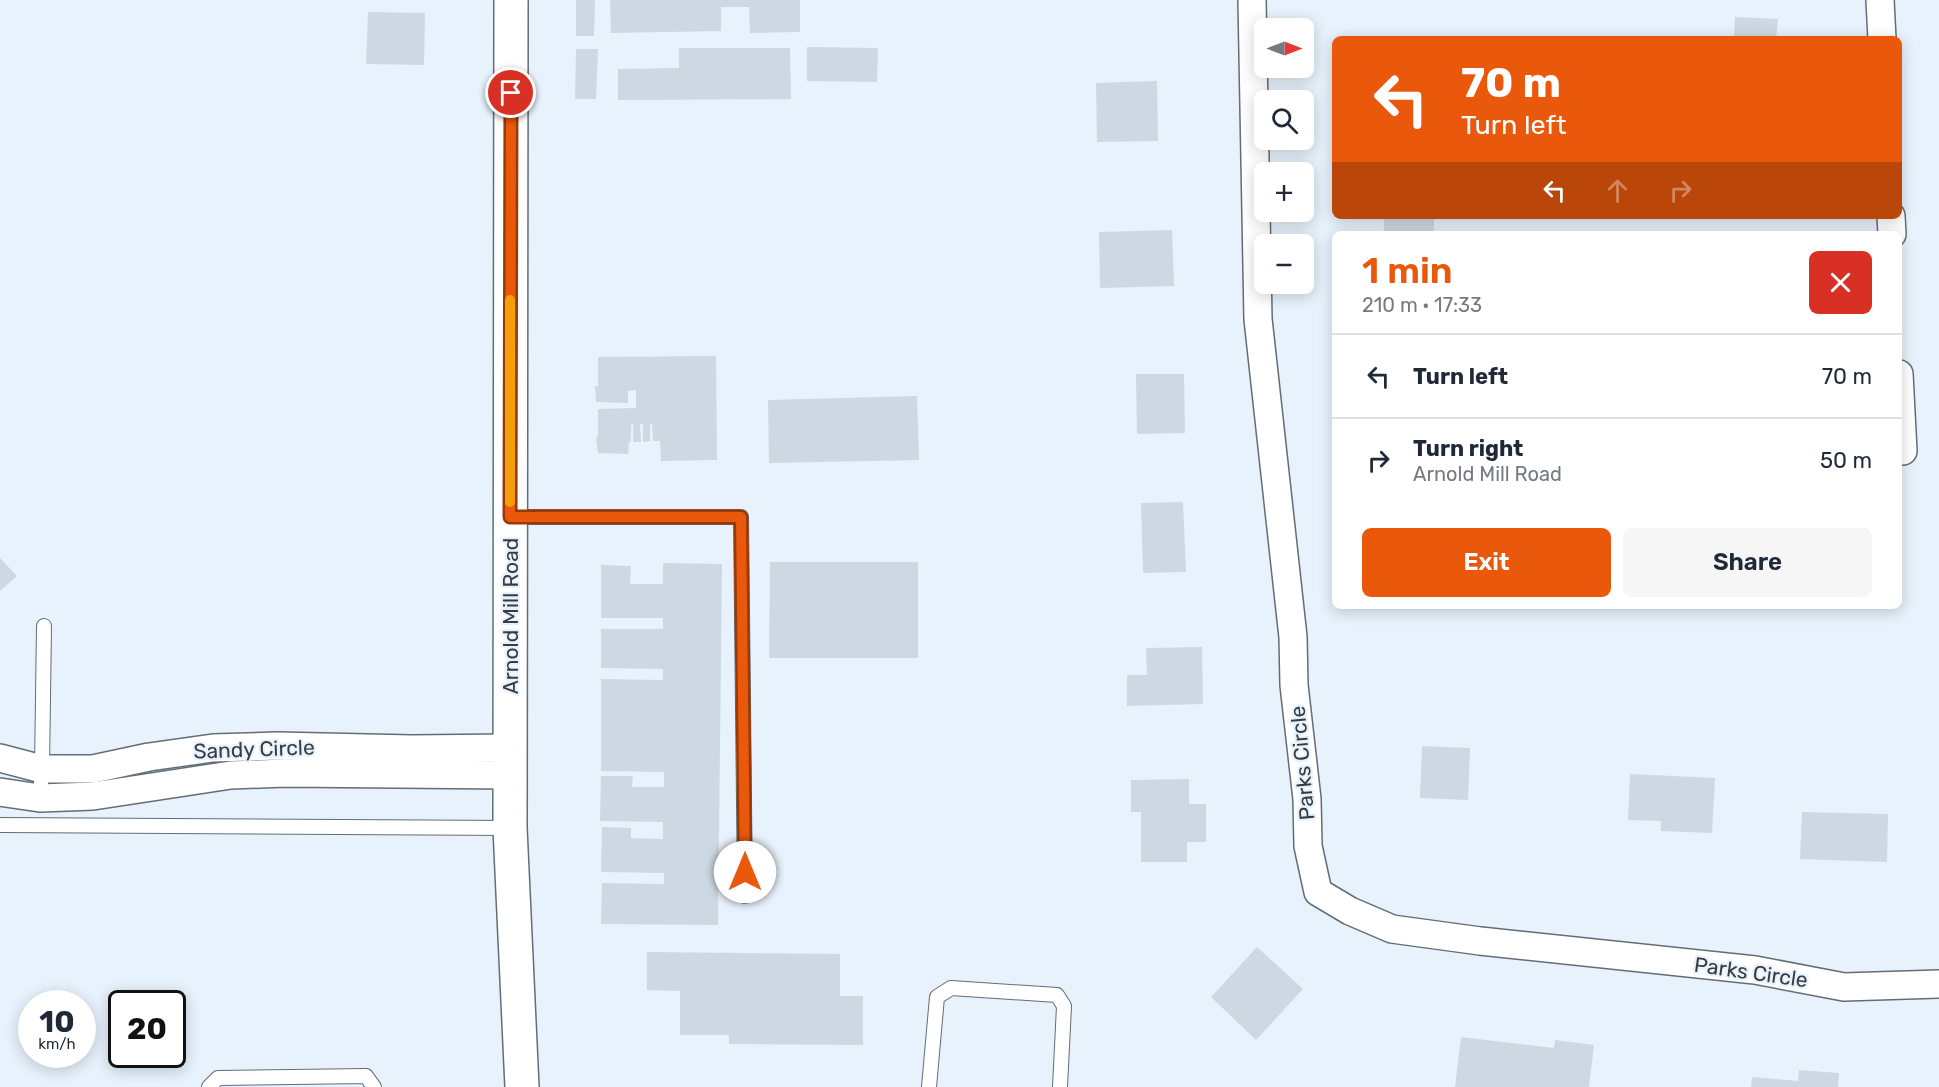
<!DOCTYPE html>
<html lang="en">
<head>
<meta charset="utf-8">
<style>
  :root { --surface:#fff; --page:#f6f6f7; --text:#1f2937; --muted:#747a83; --line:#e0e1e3; --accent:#ea580c }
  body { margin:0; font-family:Rubik,sans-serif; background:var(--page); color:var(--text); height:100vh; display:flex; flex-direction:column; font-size:22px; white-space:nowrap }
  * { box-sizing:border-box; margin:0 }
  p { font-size:20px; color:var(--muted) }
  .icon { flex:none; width:33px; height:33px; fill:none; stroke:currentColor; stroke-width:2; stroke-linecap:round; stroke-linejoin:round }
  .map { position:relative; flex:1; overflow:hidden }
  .sheet { position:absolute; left:1332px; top:231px; width:570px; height:378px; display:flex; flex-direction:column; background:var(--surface); border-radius:9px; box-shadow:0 3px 15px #0003 }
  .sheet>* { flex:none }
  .hud { position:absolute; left:1332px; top:36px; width:570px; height:183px; border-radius:9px; box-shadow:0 3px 15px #0003; background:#ea580c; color:#fff; overflow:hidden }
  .needle { width:39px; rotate:90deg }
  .fabs { position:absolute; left:1254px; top:18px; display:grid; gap:12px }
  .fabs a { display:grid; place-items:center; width:60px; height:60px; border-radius:9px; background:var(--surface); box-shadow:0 3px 15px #0003; font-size:30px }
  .speed { position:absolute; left:18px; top:990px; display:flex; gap:12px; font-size:30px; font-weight:700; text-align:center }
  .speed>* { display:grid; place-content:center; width:78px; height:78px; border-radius:50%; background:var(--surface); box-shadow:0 3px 15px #0003; line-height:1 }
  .speed small { font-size:15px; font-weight:400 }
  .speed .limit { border:3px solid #111; border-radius:9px; background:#fff; color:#111 }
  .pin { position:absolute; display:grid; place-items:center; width:51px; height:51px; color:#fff; margin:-26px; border:3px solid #fff; border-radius:50%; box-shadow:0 2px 6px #0007 }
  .me { position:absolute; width:66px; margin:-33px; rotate:0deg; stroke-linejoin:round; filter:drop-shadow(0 0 4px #0008) }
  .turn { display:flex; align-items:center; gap:21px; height:126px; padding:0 30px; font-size:27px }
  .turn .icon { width:78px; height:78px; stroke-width:2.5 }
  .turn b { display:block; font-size:42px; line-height:51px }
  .lanes { display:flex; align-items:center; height:57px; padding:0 30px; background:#0003; justify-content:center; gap:30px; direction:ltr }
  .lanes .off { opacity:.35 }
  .round { display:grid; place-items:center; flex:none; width:63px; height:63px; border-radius:9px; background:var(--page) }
  .summary { display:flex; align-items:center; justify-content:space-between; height:102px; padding:0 30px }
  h1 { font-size:36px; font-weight:600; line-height:45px; color:var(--accent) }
  .action { display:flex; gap:12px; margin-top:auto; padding:12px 30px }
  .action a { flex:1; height:69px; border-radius:9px; background:var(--accent); color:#fff; font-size:24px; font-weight:600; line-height:69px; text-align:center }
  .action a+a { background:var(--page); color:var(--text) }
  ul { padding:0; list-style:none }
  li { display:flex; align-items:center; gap:18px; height:84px; padding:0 30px; border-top:2px solid var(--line) }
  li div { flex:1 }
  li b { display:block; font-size:22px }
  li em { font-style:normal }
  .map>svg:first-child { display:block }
  .building { fill:#ced8e2 }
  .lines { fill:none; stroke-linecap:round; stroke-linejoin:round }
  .lane-casing { stroke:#636d75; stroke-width:16 }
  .street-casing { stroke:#636d75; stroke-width:30 }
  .secondary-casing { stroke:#636d75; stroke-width:36 }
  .lane { stroke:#fff; stroke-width:14 }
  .street { stroke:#fff; stroke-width:27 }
  .secondary { stroke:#fff; stroke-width:33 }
  .route-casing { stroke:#983908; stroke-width:15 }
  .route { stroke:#ea580c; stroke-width:10 }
  .slow { stroke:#f59e0b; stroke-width:10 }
  .labels { text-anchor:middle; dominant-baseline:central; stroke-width:4.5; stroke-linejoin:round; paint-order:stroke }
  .street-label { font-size:21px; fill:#383c40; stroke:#e7f2fc }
</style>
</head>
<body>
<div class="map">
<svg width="1939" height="1087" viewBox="0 0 1939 1087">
  <rect width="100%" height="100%" fill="#e7f2fc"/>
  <g class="building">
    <polygon points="576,0 595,0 594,36 576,36"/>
    <polygon points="610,0 800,0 800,32 750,33 749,7 721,7 721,31 611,33"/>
    <polygon points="368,12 425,13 424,65 366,64"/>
    <polygon points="1735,17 1778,19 1776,39 1734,39"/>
    <polygon points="807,47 878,48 877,82 807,81"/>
    <polygon points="679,48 790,48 791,99 618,100 618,69 679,68"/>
    <polygon points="576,49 598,49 596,99 575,99"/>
    <polygon points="1157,81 1158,141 1097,142 1096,83"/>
    <rect x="1384" y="216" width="50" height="18"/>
    <polygon points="1172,230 1174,286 1100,288 1099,232"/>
    <polygon points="716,356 717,460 661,461 660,441 653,441 652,423 650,424 650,441 643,442 643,424 640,424 641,442 633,442 633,424 631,425 631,442 629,442 628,454 598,453 596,437 598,437 598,409 636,408 636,390 628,391 628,403 596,402 595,386 598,386 598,357"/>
    <polygon points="1136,374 1184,374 1185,433 1137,434"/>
    <polygon points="917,396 919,460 769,463 768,400"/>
    <polygon points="1183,502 1186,572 1143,573 1141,503"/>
    <polygon points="0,558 17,576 0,591"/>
    <polygon points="770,562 918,562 918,658 769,658"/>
    <polygon points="663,563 722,564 718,925 601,924 602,883 664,884 664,873 601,872 602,827 631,828 631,838 663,839 663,822 600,821 601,776 633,776 632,787 664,787 664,772 601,771 601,679 663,680 663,669 601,668 601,629 663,629 663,618 601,618 601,565 631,566 630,584 663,584"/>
    <polygon points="1202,647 1203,704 1127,706 1127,675 1147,675 1146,648"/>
    <polygon points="1422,746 1470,748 1468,800 1420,798"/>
    <polygon points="1630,774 1715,778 1712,833 1661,831 1661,821 1628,820"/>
    <polygon points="1189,779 1189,804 1206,804 1206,842 1187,842 1187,862 1141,862 1141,812 1131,812 1131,780"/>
    <polygon points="1802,812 1888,814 1887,862 1800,859"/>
    <polygon points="1257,947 1303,989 1256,1040 1211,997"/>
    <polygon points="647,952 840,954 840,996 863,996 863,1045 729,1044 729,1035 680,1035 680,991 647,990"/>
    <polygon points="1461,1037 1554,1048 1555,1040 1594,1045 1589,1087 1455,1087"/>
    <polygon points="1799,1070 1839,1073 1838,1087 1751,1087 1752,1077 1798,1081"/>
  </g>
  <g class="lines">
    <g class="lane-casing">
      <g id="lane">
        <polyline points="510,517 741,517 745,896"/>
        <polyline points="40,798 42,769 44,626"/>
        <polyline points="0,825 510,828"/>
        <polyline points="209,1087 218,1078 366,1076 374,1087"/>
        <polyline points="929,1087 937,997 951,988 1057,995 1064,1006 1060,1087"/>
      </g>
    </g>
    <g class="street-casing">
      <g id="street">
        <polyline points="1252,0 1258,319 1293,637 1294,685 1307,799 1308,846 1318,892 1350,911 1392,929 1480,941 1755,970 1844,987 1939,984"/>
        <polyline points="1880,0 1882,39"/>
        <polyline points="1891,216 1892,234"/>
        <polyline points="1899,374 1903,451"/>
        <polyline points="0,758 42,769 93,769 149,757 213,748 277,746 412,749 511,748"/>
        <polyline points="0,792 40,798 93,796 231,775 285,773 510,775"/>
      </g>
    </g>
    <g class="secondary-casing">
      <polyline id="secondary" points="511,0 510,828 522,1087"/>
    </g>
    <use href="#lane" class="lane"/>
    <use href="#street" class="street"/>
    <use href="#secondary" class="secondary"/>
  </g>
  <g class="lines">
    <g class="route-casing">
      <polyline id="route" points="511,93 510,517 741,517 745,872"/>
    </g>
    <use href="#route" class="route"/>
    <polyline class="slow" points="510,300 510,502"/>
  </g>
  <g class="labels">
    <g class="street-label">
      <text transform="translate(510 616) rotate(-90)">Arnold Mill Road</text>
      <text transform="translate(254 749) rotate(-2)">Sandy Circle</text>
      <text transform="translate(1302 763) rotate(-95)">Parks Circle</text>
      <text transform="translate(1751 972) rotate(8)">Parks Circle</text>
    </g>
  </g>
</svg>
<div class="fabs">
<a><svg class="needle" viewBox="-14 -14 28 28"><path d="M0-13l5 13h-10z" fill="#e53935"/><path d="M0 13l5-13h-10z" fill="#747a83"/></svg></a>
<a><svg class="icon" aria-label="search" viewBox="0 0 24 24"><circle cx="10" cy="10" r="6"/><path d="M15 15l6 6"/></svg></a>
<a>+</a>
<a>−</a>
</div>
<div class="speed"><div>10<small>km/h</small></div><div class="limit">20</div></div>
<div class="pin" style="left:511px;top:93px;background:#d93025"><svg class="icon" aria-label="arrive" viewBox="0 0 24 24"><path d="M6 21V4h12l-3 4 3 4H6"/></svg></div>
<svg class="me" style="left:745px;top:872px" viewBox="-20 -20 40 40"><circle r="19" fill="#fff"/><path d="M0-13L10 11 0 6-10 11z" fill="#ea580c"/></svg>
<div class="hud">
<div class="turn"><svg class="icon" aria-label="left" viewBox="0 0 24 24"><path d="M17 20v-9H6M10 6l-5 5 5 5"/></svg><div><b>70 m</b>Turn left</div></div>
<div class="lanes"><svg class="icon" aria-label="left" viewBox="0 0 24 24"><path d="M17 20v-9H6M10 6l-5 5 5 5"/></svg><svg class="icon off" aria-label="ahead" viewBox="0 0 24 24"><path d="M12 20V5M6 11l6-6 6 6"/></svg><svg class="icon off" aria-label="right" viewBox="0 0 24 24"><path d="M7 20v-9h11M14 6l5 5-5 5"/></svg></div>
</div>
<section class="sheet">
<div class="summary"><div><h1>1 min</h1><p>210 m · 17:33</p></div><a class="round" style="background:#d93025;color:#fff"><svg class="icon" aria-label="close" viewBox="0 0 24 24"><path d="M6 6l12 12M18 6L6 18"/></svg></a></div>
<ul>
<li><svg class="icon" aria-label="left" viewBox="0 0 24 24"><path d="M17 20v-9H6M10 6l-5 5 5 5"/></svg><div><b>Turn left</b></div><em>70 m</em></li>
<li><svg class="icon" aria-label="right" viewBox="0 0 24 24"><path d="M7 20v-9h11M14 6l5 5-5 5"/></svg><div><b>Turn right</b><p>Arnold Mill Road</p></div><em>50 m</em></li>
</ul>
<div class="action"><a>Exit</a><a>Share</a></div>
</section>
</div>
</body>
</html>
